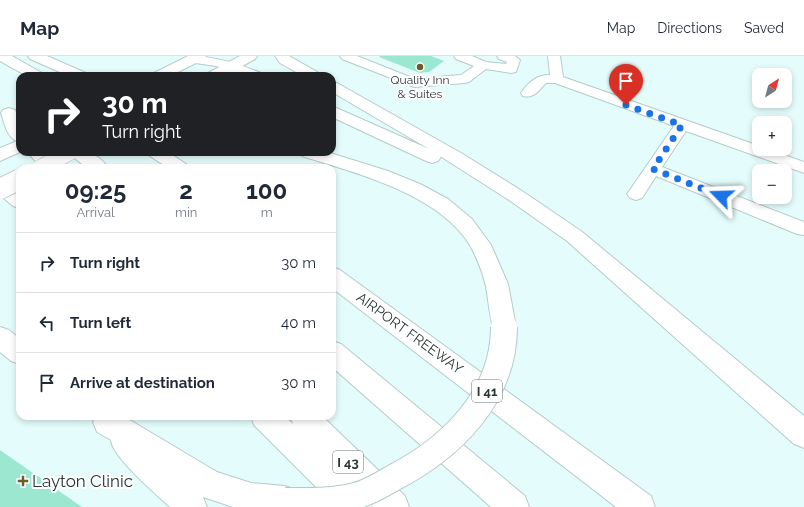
<!DOCTYPE html>
<html lang="en">
<head>
<meta charset="utf-8">
<style>
  :root { --surface:#fff; --page:#f2f2f3; --text:#1f2937; --muted:#747a83; --line:#e0e1e3 }
  body { margin:0; font-family:Raleway,sans-serif; background:var(--page); color:var(--text); height:100vh; display:flex; flex-direction:column; font-size:15px; white-space:nowrap }
  * { box-sizing:border-box; margin:0 }
  p { font-size:13px; color:var(--muted) }
  .icon { flex:none; width:22px; height:22px; fill:none; stroke:currentColor; stroke-width:2; stroke-linecap:round; stroke-linejoin:round }
  .map { position:relative; flex:1; overflow:hidden }
  .sheet { position:absolute; left:16px; top:108px; width:320px; height:256px; display:flex; flex-direction:column; background:var(--surface); border-radius:12px; box-shadow:0 2px 6px #0003 }
  .sheet>* { flex:none }
  .guide { position:absolute; left:16px; top:16px; width:320px; height:84px; border-radius:12px; box-shadow:0 2px 6px #0003; background:#202124; color:#fff; overflow:hidden }
  .needle { width:26px; rotate:36deg }
  .controls { position:absolute; left:752px; top:12px; display:grid; gap:8px }
  .controls a { display:grid; place-items:center; width:40px; height:40px; border-radius:8px; background:var(--surface); box-shadow:0 2px 6px #0003; font-size:20px }
  .pin { position:absolute; display:grid; place-items:center; width:34px; height:34px; color:#fff; margin:-41px -17px; border-radius:50% 50% 50% 0; rotate:-45deg; box-shadow:0 0 4px #0007 }
  .pin .icon { rotate:45deg }
  .me { position:absolute; width:44px; margin:-22px; rotate:292deg; stroke-linejoin:round; filter:drop-shadow(0 0 3px #0008) }
  .turn { display:flex; align-items:center; gap:14px; height:84px; padding:0 20px; font-size:18px }
  .turn .icon { width:52px; height:52px; stroke-width:2.5 }
  .turn b { display:block; font-size:28px; line-height:34px }
  .eta { display:flex; justify-content:space-evenly; align-items:center; height:68px; text-align:center }
  .eta b { font-size:24px; font-weight:700; line-height:28px }
  ul { padding:0; list-style:none }
  li { display:flex; align-items:center; gap:12px; height:60px; padding:0 20px; border-top:1px solid var(--line) }
  li div { flex:1 }
  li b { display:block; font-size:15px }
  li em { font-style:normal }
  header { display:flex; align-items:center; gap:24px; box-sizing:border-box; height:56px; padding:0 20px; background:var(--surface); border-bottom:1px solid var(--line) }
  header strong { font-size:19px }
  nav { display:flex; gap:22px; margin-inline-start:auto; font-size:14px }
  .map>svg:first-child { display:block }
  .building { fill:#9be7d0 }
  .lines { fill:none; stroke-linecap:round; stroke-linejoin:round }
  .minor-casing { stroke:#b3cbca; stroke-width:2 }
  .major-casing { stroke:#b3cbca; stroke-width:2 }
  .highway-casing { stroke:#b3cbca; stroke-width:2 }
  .minor { fill:#fff; fill-rule:evenodd }
  .major { fill:#fff; fill-rule:evenodd }
  .highway { fill:#fff; fill-rule:evenodd }
  .major-bridge-far1-casing { stroke:#b3cbca; stroke-width:17; stroke-linecap:butt }
  .major-bridge-casing { stroke:#b3cbca; stroke-width:22; stroke-linecap:butt }
  .highway-bridge-casing { stroke:#b3cbca; stroke-width:28; stroke-linecap:butt }
  .major-bridge-far1 { stroke:#fff; stroke-width:16 }
  .major-bridge { stroke:#fff; stroke-width:20 }
  .highway-bridge { stroke:#fff; stroke-width:26 }
  .route { stroke:#1a73e8; stroke-width:7; stroke-dasharray:0 12.6 }
  .poi-dot { fill:#6a5d2a; stroke:#fff; stroke-width:1.5 }
  .labels { text-anchor:middle; dominant-baseline:central; stroke-width:4; stroke-linejoin:round; paint-order:stroke }
  .far-poi-label { font-size:12px; fill:#2c3636; stroke:#fff }
  .shield { fill:#fff; stroke:#6b7272; stroke-width:1 }
  .shield-label { font-size:13px; font-weight:bold; fill:#2c3636 }
  .street-label { font-size:14px; fill:#2c3636; stroke:#fff }
  .near-poi-label { font-size:17px; fill:#2c3636; stroke:#fff; text-anchor:start }
</style>
</head>
<body>
<header>
<strong>Map</strong>
<nav><a>Map</a><a>Directions</a><a>Saved</a></nav>
</header>
<div class="map">
<svg width="804" height="451" viewBox="0 0 804 451">
  <rect width="100%" height="100%" fill="#e4fdfc"/>
  <g class="building">
    <polygon points="380,0 431,0 444,5 429,16 420,17 379,1"/>
    <polygon points="0,394 82,451 0,451"/>
  </g>
  <g class="lines">
    <g class="minor-casing">
      <g id="minor">
        <polygon points="340,0 357,0 415,23 461,19 474,10 456,3 454,0 472,0 486,6 506,8 507,6 499,3 497,0 515,0 520,4 516,16 511,17 486,13 469,26 464,27 414,31 342,3"/>
        <path d="M 548,0 L 560,0 L 563,21 L 759,90 L 759,93 L 767,93 L 804,106 L 804,117 L 686,75 L 662,111 L 804,166 L 804,179 L 797,178 L 656,120 L 642,142 L 636,144 L 630,142 L 627,138 L 630,134 L 674,70 L 555,27 L 546,27 C 539,34 534,43 523,40 L 521,37 C 529,26 536,19 550,19 Z"/>
      </g>
    </g>
    <g class="major-casing">
      <g id="major">
        <polygon points="188,0 206,0 204,3 170,20 152,20 154,17"/>
        <polygon points="240,0 257,0 255,3 224,20 206,20 208,17"/>
        <polygon points="20,84 20,96 0,105 0,92"/>
      </g>
    </g>
    <g class="highway-casing">
      <g id="highway">
        <polygon points="0,0 12,0 42,17 44,20 27,20 0,5"/>
        <polygon points="28,0 47,0 86,17 88,20 69,20 30,3"/>
        <path d="M 188,0 C 214,0 237,7 261,17 L 263,20 L 244,20 L 216,10 L 188,6 L 186,3 Z"/>
        <polygon points="275,0 289,0 319,17 321,20 303,20 280,7"/>
        <polygon points="332,26 337,27 461,97 522,135 581,175 804,360 804,392 794,388 567,185 509,144 440,100 441,101 438,105 432,107 426,105 332,61 332,50 429,93 332,36"/>
        <path d="M 9,52 L 15,54 L 20,65 L 20,86 C 7,83 5,69 1,57 L 3,54 Z"/>
        <polygon points="27,96 46,96 62,112 42,112"/>
        <path d="M 69,96 C 86,96 98,96 108,112 L 87,112 L 72,100 Z"/>
        <polygon points="147,96 168,96 186,108 189,112 168,112 150,100"/>
        <path d="M 299,96 L 327,96 L 388,115 L 420,128 L 448,143 L 472,163 L 491,189 L 508,228 L 516,271 L 512,278 L 504,281 L 496,278 C 489,264 489,246 486,231 C 484,220 479,208 475,199 C 449,140 358,118 302,100 Z"/>
        <polygon points="0,123 7,125 20,135 20,152 13,150 0,139"/>
        <polygon points="332,211 340,214 651,440 655,451 616,451 332,232"/>
        <polygon points="0,271 9,274 20,283 20,308 11,305 0,296"/>
        <polygon points="332,285 341,288 525,440 529,451 491,451 332,311"/>
        <path d="M 96,360 L 123,360 L 217,416 L 251,427 L 285,430 L 296,434 L 300,445 L 297,451 L 233,451 L 203,441 L 207,451 L 170,451 C 156,438 112,401 111,384 L 97,376 L 93,366 Z"/>
        <polygon points="251,360 284,360 293,368 290,360 322,360 405,440 409,451 373,451 371,449 372,451 336,451 254,369"/>
      </g>
    </g>
    <use href="#minor" class="minor"/>
    <use href="#major" class="major"/>
    <use href="#highway" class="highway"/>
    <g class="major-bridge-far1-casing">
      <polyline id="major-bridge-far1" points="40,112 70,96"/>
    </g>
    <g class="major-bridge-casing">
      <polyline id="major-bridge" points="0,133 20,123"/>
    </g>
    <g class="highway-bridge-casing">
      <path id="highway-bridge" d="M 285,445 C 308,445 332,446 355,440 C 368,437 381,429 393,422 C 451,392 504,341 504,271"/>
    </g>
    <use href="#major-bridge-far1" class="major-bridge-far1"/>
    <use href="#major-bridge" class="major-bridge"/>
    <use href="#highway-bridge" class="highway-bridge"/>
  </g>
  <g class="lines">
    <polyline class="route" points="626,49 682,69 653,113 721,140"/>
  </g>
  <g class="poi-dot">
    <circle cx="420" cy="11" r="4"/>
    <path d="M21 419h4v4h4v4h-4v4h-4v-4h-4v-4h4z"/>
  </g>
  <g class="labels">
    <g class="far-poi-label">
      <text x="420" y="24">Quality Inn<tspan x="420" dy="14">&amp; Suites</tspan></text>
    </g>
    <g class="shield">
      <rect x="472" y="324" width="30" height="22" rx="3"/>
      <rect x="333" y="395" width="30" height="22" rx="3"/>
    </g>
    <g class="shield-label">
      <text x="487" y="335">I 41</text>
      <text x="348" y="406">I 43</text>
    </g>
    <g class="street-label">
      <text transform="translate(410 277) rotate(36)">AIRPORT FREEWAY</text>
    </g>
    <g class="near-poi-label">
      <text x="32" y="425">Layton Clinic</text>
    </g>
  </g>
</svg>
<div class="controls">
<a><svg class="needle" viewBox="-14 -14 28 28"><path d="M0-13l5 13h-10z" fill="#e53935"/><path d="M0 13l5-13h-10z" fill="#747a83"/></svg></a>
<a>+</a>
<a>−</a>
</div>
<div class="pin" style="left:626px;top:49px;background:#d93025"><svg class="icon" aria-label="arrive" viewBox="0 0 24 24"><path d="M6 21V4h12l-3 4 3 4H6"/></svg></div>
<svg class="me" style="left:721px;top:140px" viewBox="-20 -20 40 40"><path d="M0-17L14 15 0 8-14 15z" fill="#1a73e8" stroke="#fff" stroke-width="4"/></svg>
<div class="guide">
<div class="turn"><svg class="icon" aria-label="right" viewBox="0 0 24 24"><path d="M7 20v-9h11M14 6l5 5-5 5"/></svg><div><b>30 m</b>Turn right</div></div>
</div>
<section class="sheet">
<div class="eta">
<div><b>09:25</b><p>Arrival</p></div>
<div><b>2</b><p>min</p></div>
<div><b>100</b><p>m</p></div>
</div>
<ul>
<li><svg class="icon" aria-label="right" viewBox="0 0 24 24"><path d="M7 20v-9h11M14 6l5 5-5 5"/></svg><div><b>Turn right</b></div><em>30 m</em></li>
<li><svg class="icon" aria-label="left" viewBox="0 0 24 24"><path d="M17 20v-9H6M10 6l-5 5 5 5"/></svg><div><b>Turn left</b></div><em>40 m</em></li>
<li><svg class="icon" aria-label="arrive" viewBox="0 0 24 24"><path d="M6 21V4h12l-3 4 3 4H6"/></svg><div><b>Arrive at destination</b></div><em>30 m</em></li>
</ul>
</section>
</div>
</body>
</html>
